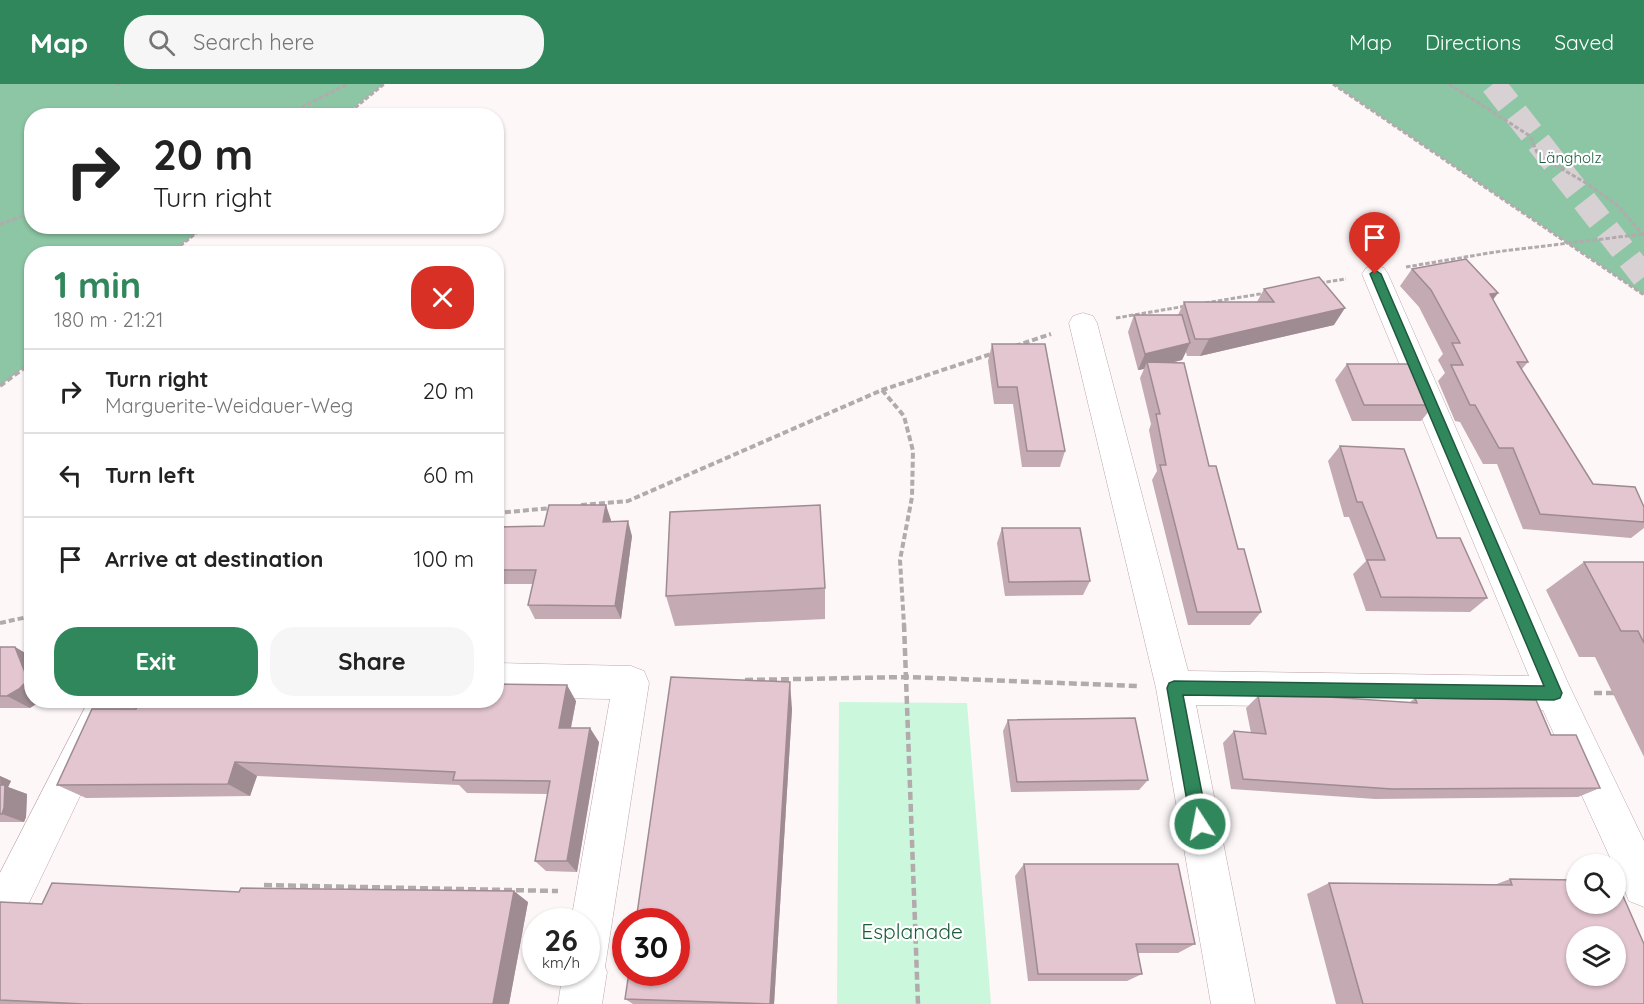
<!DOCTYPE html>
<html lang="en">
<head>
<meta charset="utf-8">
<style>
  :root { --surface:#fff; --page:#f6f6f6; --text:#222; --muted:#767676; --line:#e0e0e0; --accent:#30875c }
  body { margin:0; font-family:Quicksand,sans-serif; background:var(--page); color:var(--text); height:100vh; display:flex; flex-direction:column; font-size:22px; white-space:nowrap }
  * { box-sizing:border-box; margin:0 }
  p { font-size:20px; color:var(--muted) }
  .icon { flex:none; width:33px; height:33px; fill:none; stroke:currentColor; stroke-width:2; stroke-linecap:round; stroke-linejoin:round }
  .map { position:relative; flex:1; overflow:hidden }
  .sheet { position:absolute; left:24px; top:162px; width:480px; height:462px; display:flex; flex-direction:column; background:var(--surface); border-radius:24px; box-shadow:0 2px 4px #0004 }
  .sheet>* { flex:none }
  .guide { position:absolute; left:24px; top:24px; width:480px; height:126px; border-radius:24px; box-shadow:0 2px 4px #0004; background:#fff; color:var(--text); overflow:hidden }
  .controls { position:absolute; left:1566px; top:770px; display:grid; gap:12px }
  .controls a { display:grid; place-items:center; width:60px; height:60px; border-radius:50%; background:var(--surface); box-shadow:0 2px 4px #0004; font-size:30px }
  .speed { position:absolute; left:522px; top:824px; display:flex; gap:12px; font-size:30px; font-weight:700; text-align:center }
  .speed>* { display:grid; place-content:center; width:78px; height:78px; border-radius:50%; background:var(--surface); box-shadow:0 2px 4px #0004; line-height:1 }
  .speed small { font-size:15px; font-weight:400 }
  .speed .limit { border:9px solid #d22; background:#fff; color:#111 }
  .pin { position:absolute; display:grid; place-items:center; width:51px; height:51px; color:#fff; margin:-62px -26px; border-radius:50% 50% 50% 0; rotate:-45deg; box-shadow:0 0 6px #0007 }
  .pin .icon { rotate:45deg }
  .me { position:absolute; width:66px; margin:-33px; rotate:349deg; stroke-linejoin:round; filter:drop-shadow(0 0 4px #0008) }
  .turn { display:flex; align-items:center; gap:21px; height:126px; padding:0 30px; font-size:27px }
  .turn .icon { width:78px; height:78px; stroke-width:2.5 }
  .turn b { display:block; font-size:42px; line-height:51px }
  .round { display:grid; place-items:center; flex:none; width:63px; height:63px; border-radius:24px; background:var(--page) }
  .overview { display:flex; align-items:center; justify-content:space-between; height:102px; padding:0 30px }
  h1 { font-size:36px; font-weight:700; line-height:45px; color:var(--accent) }
  .button { display:flex; gap:12px; margin-top:auto; padding:12px 30px }
  .button a { flex:1; height:69px; border-radius:24px; background:var(--accent); color:#fff; font-size:24px; font-weight:700; line-height:69px; text-align:center }
  .button a+a { background:var(--page); color:var(--text) }
  ul { padding:0; list-style:none }
  li { display:flex; align-items:center; gap:18px; height:84px; padding:0 30px; border-top:2px solid var(--line) }
  li div { flex:1 }
  li b { display:block; font-size:22px }
  li em { font-style:normal }
  header { display:flex; align-items:center; gap:36px; box-sizing:border-box; height:84px; padding:0 30px; background:var(--accent); color:#fff }
  header strong { font-size:28px }
  nav { display:flex; gap:33px; margin-inline-start:auto; font-size:21px }
  .search { width:420px; height:54px; background:var(--page); display:flex; align-items:center; gap:15px; box-sizing:border-box; padding:0 21px; border-radius:24px; color:var(--muted); font-size:22px }
  .map>svg:first-child { display:block }
  .green { fill:#cbf7dc }
  .forest { fill:#8cc6a4 }
  .lines { fill:none; stroke-linecap:round; stroke-linejoin:round }
  .highway-tunnel { stroke:#d8d1d3; stroke-width:25; stroke-dasharray:25 12; stroke-linecap:butt }
  .minor-casing { stroke:#bfa4ad; stroke-width:1 }
  .path-far2 { stroke:#b2aaac; stroke-width:3; stroke-dasharray:4.5 2; stroke-linecap:butt }
  .path-far1 { stroke:#b2aaac; stroke-width:4; stroke-dasharray:6 3; stroke-linecap:butt }
  .path { stroke:#b2aaac; stroke-width:4.5; stroke-dasharray:8 4; stroke-linecap:butt }
  .minor { fill:#fff; fill-rule:evenodd }
  .wall { fill:#c3aab3 }
  .shaded-wall { fill:#9f8b92 }
  .building { fill:#e3c6d0; stroke:#9f8b92; stroke-width:1.5; fill-rule:evenodd }
  .route { fill:#30875c; stroke:#1f583c; stroke-width:1.5 }
  .labels { text-anchor:middle; dominant-baseline:central; stroke-width:4.5; stroke-linejoin:round; paint-order:stroke }
  .far-park-label { font-size:15px; fill:#1a5c3c; stroke:#fff }
  .near-park-label { font-size:21px; fill:#1a5c3c; stroke:#fff }
</style>
</head>
<body>
<header>
<strong>Map</strong>
<div class="search"><svg class="icon" aria-label="search" viewBox="0 0 24 24"><circle cx="10" cy="10" r="6"/><path d="M15 15l6 6"/></svg>Search here</div>
<nav><a>Map</a><a>Directions</a><a>Saved</a></nav>
</header>
<div class="map">
<svg width="1644" height="920" viewBox="0 0 1644 920">
  <rect width="100%" height="100%" fill="#fdf7f8"/>
  <polygon class="green" points="839,618 967,619 991,920 837,920"/>
  <g class="forest">
    <polygon points="0,0 384,0 345,31 32,32 32,142 205,143 170,169 32,170 31,278 0,302"/>
    <polygon points="1333,0 1644,0 1644,211"/>
  </g>
  <g class="lines">
    <polyline class="highway-tunnel" points="1493,0 1644,193"/>
    <g class="minor-casing">
      <g id="minor">
        <polygon points="1375,181 1384,184 1388,190 1568,599 1644,757 1644,823 1629,817 1616,786 1616,780 1613,780 1543,626 1196,621 1255,920 1211,920 1156,604 1069,239 1073,232 1083,229 1093,232 1097,239 1188,587 1529,592 1362,190 1366,184"/>
        <polygon points="496,579 631,582 644,587 649,599 605,883 607,888 602,920 558,920 563,888 586,888 586,837 571,837 610,615 496,613"/>
        <polygon points="89,616 126,616 15,848 0,854 0,789"/>
      </g>
    </g>
    <g class="path-far2">
      <polyline points="116,0 121,0"/>
      <polyline points="1333,0 1644,211"/>
      <polyline points="1449,0 1530,52 1538,71 1586,99 1617,121 1643,151"/>
      <polyline points="284,32 348,0"/>
      <polyline points="345,32 384,0"/>
      <polyline points="0,140 32,129"/>
      <polyline points="170,170 205,142"/>
      <polyline points="1406,183 1495,168 1644,150"/>
      <polyline points="1320,199 1346,195"/>
      <polyline points="1205,219 1266,209"/>
      <polyline points="1116,234 1186,222"/>
    </g>
    <g class="path-far1">
      <polyline points="1015,262 1051,250"/>
      <polyline points="0,302 32,278"/>
      <polyline points="882,306 904,332 913,367 912,413 900,476 904,541"/>
      <polyline points="581,421 628,417 882,306 994,269"/>
      <polyline points="496,429 553,424"/>
      <polyline points="0,539 32,532"/>
    </g>
    <g class="path">
      <polyline points="904,540 918,920"/>
      <polyline points="745,596 908,593 1137,602"/>
      <polyline points="1594,609 1616,609"/>
      <polyline points="264,801 558,807"/>
    </g>
    <use href="#minor" class="minor"/>
  </g>
  <g class="wall">
    <polygon points="1412,185 1498,209 1493,216 1528,278 1522,285 1593,400 1644,423 1644,444 1631,454 1523,445 1497,380 1483,380 1460,338 1455,337 1438,297 1445,289 1438,276 1443,270 1419,223 1400,202"/>
    <polygon points="1264,205 1334,241 1200,272 1187,272 1186,268 1182,276 1171,279 1261,528 1250,541 1188,541 1152,396 1157,387 1149,346 1151,340 1140,294 1144,285 1138,286 1128,248 1134,231 1178,231 1184,218 1257,218"/>
    <polygon points="992,260 1065,367 1060,383 1022,383 1013,320 994,320 988,277"/>
    <polygon points="1347,280 1434,321 1421,337 1352,337 1335,296"/>
    <polygon points="1340,362 1437,454 1487,514 1470,528 1366,527 1353,490 1366,477 1349,433 1344,433 1328,377"/>
    <polygon points="611,436 611,438 632,452 621,535 535,535 528,521 533,500 496,500 496,443 544,442"/>
    <polygon points="1002,444 1090,497 1083,511 1005,512 997,459"/>
    <polygon points="1584,478 1644,478 1644,673 1595,573 1579,573 1546,506"/>
    <polygon points="825,504 825,535 675,542 666,512"/>
    <polygon points="0,563 15,563 32,573 32,616 42,616 41,617 30,624 0,624"/>
    <polygon points="1258,612 1410,618 1415,614 1551,651 1600,704 1578,713 1375,715 1231,705 1223,659 1234,647 1251,649 1246,624"/>
    <polygon points="576,617 571,644 599,658 577,788 546,787 535,777 548,710 467,709 459,701 257,692 250,712 86,714 57,701 136,625"/>
    <polygon points="792,625 774,920 633,920 625,915"/>
    <polygon points="1008,636 1148,696 1139,706 1011,708 1003,647"/>
    <polygon points="0,692 11,697 8,703 27,710 26,733 24,738 0,738"/>
    <polygon points="1024,780 1195,860 1178,869 1138,869 1142,890 1127,897 1028,897 1015,792"/>
    <polygon points="1510,795 1644,920 1336,920 1307,810 1329,799 1494,801"/>
    <polygon points="239,808 528,818 509,920 0,920 0,818 42,820"/>
  </g>
  <g class="shaded-wall">
    <polygon points="1498,209 1484,226 1490,210"/>
    <polygon points="1345,224 1334,241 1200,272 1209,255"/>
    <polygon points="1190,259 1182,276 1148,284 1147,278 1144,285 1138,286 1145,270"/>
    <polygon points="606,421 611,436 608,453 603,438"/>
    <polygon points="628,437 632,452 621,535 615,522"/>
    <polygon points="15,563 32,573 32,616 42,616 30,624 7,612"/>
    <polygon points="790,598 792,625 774,920 770,920"/>
    <polygon points="567,601 576,617 568,658 559,644"/>
    <polygon points="590,644 599,658 577,788 567,777"/>
    <polygon points="235,678 257,692 250,712 228,700"/>
    <polygon points="0,692 11,697 8,703 27,710 26,733 24,738 2,730"/>
    <polygon points="514,807 528,818 509,920 493,920"/>
  </g>
  <g class="building">
    <polygon points="1466,175 1498,209 1490,210 1528,278 1517,278 1593,400 1635,403 1644,423 1644,438 1540,430 1513,364 1499,364 1475,321 1470,321 1451,281 1463,281 1452,259 1460,259 1431,206 1412,185"/>
    <polygon points="1319,193 1345,224 1209,255 1195,255 1184,218 1274,218 1264,205"/>
    <polygon points="1134,231 1182,231 1190,259 1145,270"/>
    <polygon points="992,260 1045,260 1065,367 1027,367 1017,303 998,303"/>
    <polygon points="1147,278 1184,279 1209,382 1216,382 1238,465 1244,465 1261,528 1197,528 1160,381 1166,381 1156,330 1160,330"/>
    <polygon points="1347,280 1417,280 1434,321 1364,321"/>
    <polygon points="1340,362 1404,365 1437,454 1460,454 1487,514 1381,513 1367,476 1385,476 1362,418 1357,418"/>
    <polygon points="549,421 606,421 603,438 628,437 615,522 528,521 536,486 496,486 496,443 544,442"/>
    <polygon points="820,421 825,504 666,512 670,428"/>
    <polygon points="1002,444 1080,444 1090,497 1009,498"/>
    <polygon points="1584,478 1644,478 1644,559 1638,547 1621,547"/>
    <polygon points="0,563 15,563 28,596 19,605 7,612 0,612"/>
    <polygon points="671,593 790,598 770,920 625,915 629,888 676,888 676,837 636,837"/>
    <polygon points="496,600 567,601 559,644 590,644 567,777 535,777 550,697 453,696 455,688 235,678 228,700 57,701 92,625 136,625 139,616 496,616"/>
    <polygon points="1258,612 1328,613 1417,619 1415,614 1536,616 1551,651 1576,651 1600,704 1392,705 1243,695 1234,647 1266,650"/>
    <polygon points="1135,634 1148,696 1017,698 1008,636"/>
    <polygon points="0,701 5,701 4,724 2,730 0,730"/>
    <polygon points="1024,780 1178,780 1195,860 1136,860 1142,890 1038,890"/>
    <path d="M 1510,795 L 1576,796 L 1576,819 L 1616,819 L 1616,796 L 1644,860 L 1644,920 L 1363,920 L 1329,799 L 1512,801 ZM 1576,852 L 1616,852 L 1616,891 L 1576,891 Z"/>
    <polygon points="52,799 239,808 241,804 514,807 493,920 84,920 0,916 0,818 42,820"/>
  </g>
  <polygon class="route" points="1375,186 1381,190 1562,609 1560,614 1554,616 1183,611 1208,740 1205,745 1200,748 1194,745 1191,740 1167,604 1169,599 1174,597 1544,602 1370,190"/>
  <g class="labels">
    <g class="far-park-label">
      <text x="1570" y="73">Längholz</text>
    </g>
    <g class="near-park-label">
      <text x="912" y="847">Esplanade</text>
    </g>
  </g>
</svg>
<div class="controls">
<a><svg class="icon" aria-label="search" viewBox="0 0 24 24"><circle cx="10" cy="10" r="6"/><path d="M15 15l6 6"/></svg></a>
<a><svg class="icon" aria-label="layers" viewBox="0 0 24 24"><path d="M12 4l9 5-9 5-9-5zM3 14l9 5 9-5"/></svg></a>
</div>
<div class="speed"><div>26<small>km/h</small></div><div class="limit">30</div></div>
<div class="pin" style="left:1375px;top:190px;background:#d93025"><svg class="icon" aria-label="arrive" viewBox="0 0 24 24"><path d="M6 21V4h12l-3 4 3 4H6"/></svg></div>
<svg class="me" style="left:1200px;top:740px" viewBox="-20 -20 40 40"><circle r="17" fill="#30875c" stroke="#fff" stroke-width="3"/><path d="M0-11L8 9 0 5-8 9z" fill="#fff"/></svg>
<div class="guide">
<div class="turn"><svg class="icon" aria-label="right" viewBox="0 0 24 24"><path d="M7 20v-9h11M14 6l5 5-5 5"/></svg><div><b>20 m</b>Turn right</div></div>
</div>
<section class="sheet">
<div class="overview"><div><h1>1 min</h1><p>180 m · 21:21</p></div><a class="round" style="background:#d93025;color:#fff"><svg class="icon" aria-label="close" viewBox="0 0 24 24"><path d="M6 6l12 12M18 6L6 18"/></svg></a></div>
<ul>
<li><svg class="icon" aria-label="right" viewBox="0 0 24 24"><path d="M7 20v-9h11M14 6l5 5-5 5"/></svg><div><b>Turn right</b><p>Marguerite-Weidauer-Weg</p></div><em>20 m</em></li>
<li><svg class="icon" aria-label="left" viewBox="0 0 24 24"><path d="M17 20v-9H6M10 6l-5 5 5 5"/></svg><div><b>Turn left</b></div><em>60 m</em></li>
<li><svg class="icon" aria-label="arrive" viewBox="0 0 24 24"><path d="M6 21V4h12l-3 4 3 4H6"/></svg><div><b>Arrive at destination</b></div><em>100 m</em></li>
</ul>
<div class="button"><a>Exit</a><a>Share</a></div>
</section>
</div>
</body>
</html>
